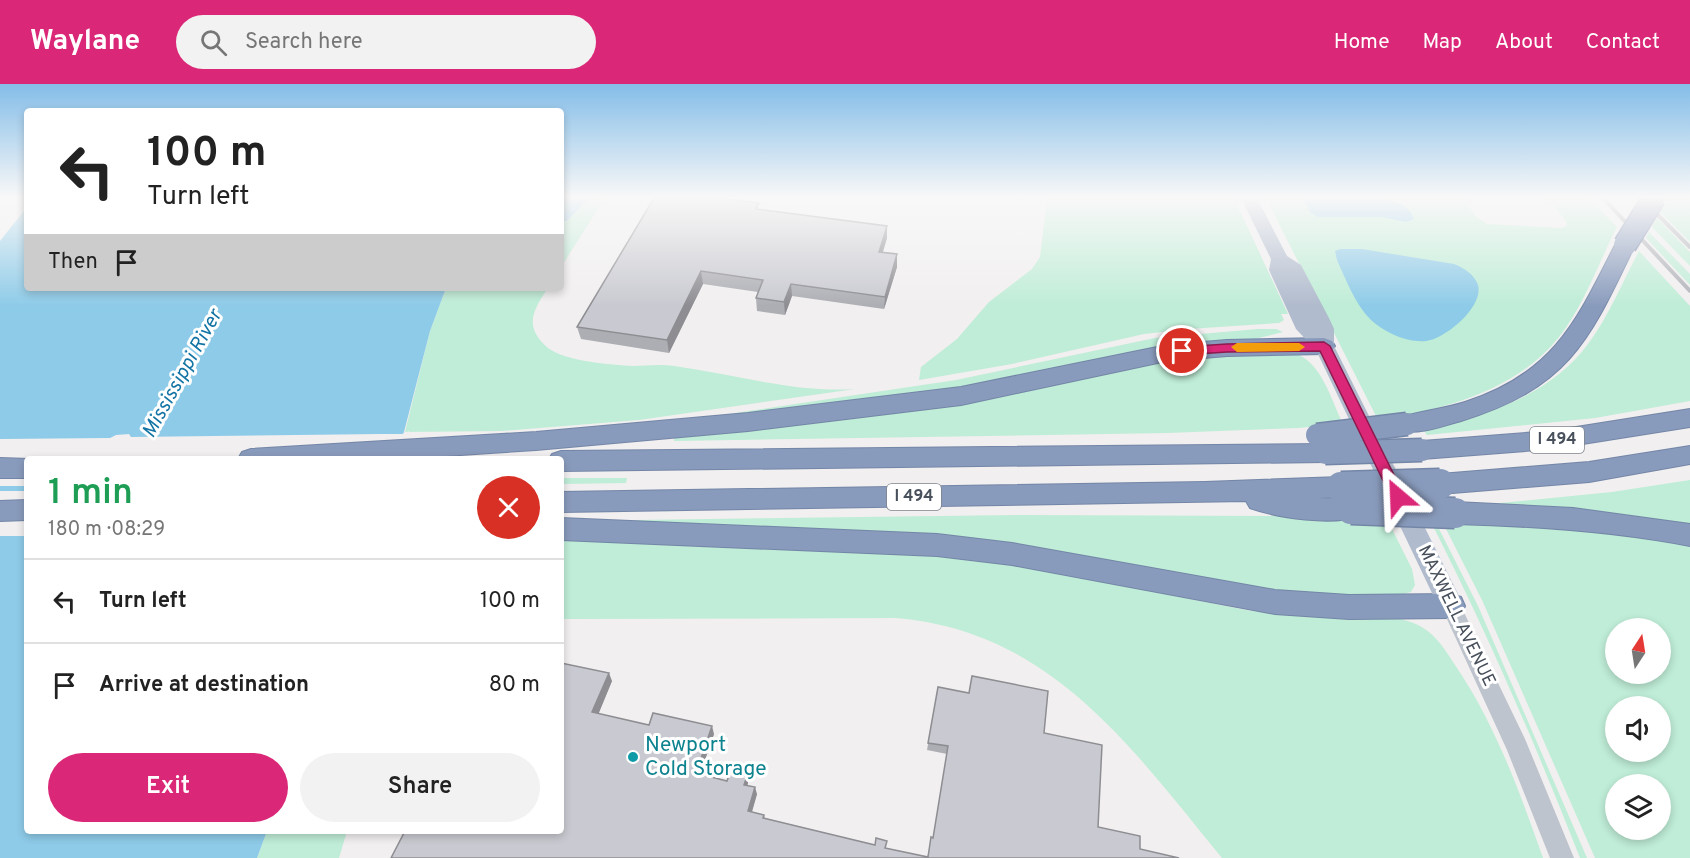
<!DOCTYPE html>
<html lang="en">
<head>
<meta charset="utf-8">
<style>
  :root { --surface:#fff; --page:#f2f2f2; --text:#222; --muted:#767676; --line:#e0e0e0; --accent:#db2777 }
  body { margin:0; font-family:Overpass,sans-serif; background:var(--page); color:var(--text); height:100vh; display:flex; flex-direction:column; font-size:22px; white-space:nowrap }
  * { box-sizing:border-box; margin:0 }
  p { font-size:20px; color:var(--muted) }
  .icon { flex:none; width:33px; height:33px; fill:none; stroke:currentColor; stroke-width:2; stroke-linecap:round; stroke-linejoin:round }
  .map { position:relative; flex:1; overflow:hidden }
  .details { position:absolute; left:24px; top:372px; width:540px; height:378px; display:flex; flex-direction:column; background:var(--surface); border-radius:6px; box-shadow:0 3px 9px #0003 }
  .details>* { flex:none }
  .banner { position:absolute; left:24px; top:24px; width:540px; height:183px; border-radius:6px; box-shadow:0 3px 9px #0003; background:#fff; color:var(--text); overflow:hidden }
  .needle { width:39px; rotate:12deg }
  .tools { position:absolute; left:1605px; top:534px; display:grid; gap:12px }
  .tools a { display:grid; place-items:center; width:66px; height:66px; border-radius:50%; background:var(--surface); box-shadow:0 3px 9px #0003; font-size:30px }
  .pin { position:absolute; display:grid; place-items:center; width:51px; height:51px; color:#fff; margin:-26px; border:3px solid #fff; border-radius:50%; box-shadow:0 2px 6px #0007 }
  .me { position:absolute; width:66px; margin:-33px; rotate:334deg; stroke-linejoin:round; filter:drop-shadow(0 0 4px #0008) }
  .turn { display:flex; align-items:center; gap:21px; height:126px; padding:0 24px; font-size:27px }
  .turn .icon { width:78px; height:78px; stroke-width:2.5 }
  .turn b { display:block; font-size:42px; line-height:51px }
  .then { display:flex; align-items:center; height:57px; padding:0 24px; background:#0003; gap:12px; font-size:22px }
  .round { display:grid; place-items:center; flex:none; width:63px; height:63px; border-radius:32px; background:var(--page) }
  .summary { display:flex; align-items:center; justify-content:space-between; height:102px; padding:0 24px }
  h1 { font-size:36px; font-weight:600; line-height:45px; color:#1e9e55 }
  .primary-button { display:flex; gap:12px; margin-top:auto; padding:12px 24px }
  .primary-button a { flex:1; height:69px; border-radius:36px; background:var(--accent); color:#fff; font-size:24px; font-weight:600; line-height:69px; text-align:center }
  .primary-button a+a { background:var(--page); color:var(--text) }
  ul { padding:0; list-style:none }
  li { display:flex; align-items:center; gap:18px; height:84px; padding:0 24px; border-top:2px solid var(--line) }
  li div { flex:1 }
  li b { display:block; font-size:22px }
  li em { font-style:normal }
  header { display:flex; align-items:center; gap:36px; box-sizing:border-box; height:84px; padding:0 30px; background:var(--accent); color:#fff }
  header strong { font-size:28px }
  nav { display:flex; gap:33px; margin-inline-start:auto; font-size:21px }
  .search { width:420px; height:54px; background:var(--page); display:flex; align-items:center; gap:15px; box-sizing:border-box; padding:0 21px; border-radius:33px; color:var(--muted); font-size:22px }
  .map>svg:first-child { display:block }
  .green { fill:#bfedd7; fill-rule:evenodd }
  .water { fill:#8ecbe8 }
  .pier { fill:#f1efef }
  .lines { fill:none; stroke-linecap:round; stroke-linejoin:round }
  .highway-casing { stroke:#7486a7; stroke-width:2 }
  .minor { fill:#bec4cd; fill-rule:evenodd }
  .major { fill:#b0bbcd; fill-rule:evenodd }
  .highway { fill:#899bbc; fill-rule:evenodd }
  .rail { stroke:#b1b3b9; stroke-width:4 }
  .highway-bridge-far1-casing { stroke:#7486a7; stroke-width:25; stroke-linecap:butt }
  .highway-bridge-casing { stroke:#7486a7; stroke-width:33; stroke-linecap:butt }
  .highway-bridge-far1 { stroke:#899bbc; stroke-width:22 }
  .highway-bridge { stroke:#899bbc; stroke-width:30 }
  .wall { fill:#adaeb4 }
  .shaded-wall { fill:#8d8d92 }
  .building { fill:#c9cad1; stroke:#8d8d92; stroke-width:1.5 }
  .route { fill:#db2777; stroke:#8e194d; stroke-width:1.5 }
  .slow { fill:#f59e0b }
  .culture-dot { fill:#0f9aa8; stroke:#fff; stroke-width:2 }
  .labels { text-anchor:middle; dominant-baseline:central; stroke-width:6; stroke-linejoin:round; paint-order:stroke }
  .shield { fill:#fff; stroke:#7f848d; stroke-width:1.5 }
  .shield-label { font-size:16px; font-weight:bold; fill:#48505c }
  .street-label { font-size:18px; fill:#48505c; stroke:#fff }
  .water-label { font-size:20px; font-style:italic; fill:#1274a4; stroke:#fff }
  .near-culture-label { font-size:21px; fill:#0d838f; stroke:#fff; text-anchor:start }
</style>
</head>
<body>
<header>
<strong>Waylane</strong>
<div class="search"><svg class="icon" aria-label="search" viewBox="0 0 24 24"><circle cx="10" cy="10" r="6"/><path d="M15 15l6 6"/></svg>Search here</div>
<nav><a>Home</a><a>Map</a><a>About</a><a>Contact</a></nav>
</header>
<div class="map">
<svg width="1690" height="774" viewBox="0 0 1690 774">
  <rect width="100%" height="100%" fill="#f1efef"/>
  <g class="green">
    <polygon points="589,114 605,114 561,183 561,139 568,136"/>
    <polygon points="1047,114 1234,114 1288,230 1281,230 1284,236 1279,239 1188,245 1144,250 1012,280 919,296 921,283 957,255 989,218 1032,185 1040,173"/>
    <path d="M 1266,114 L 1464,114 L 1475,132 L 1487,140 L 1562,144 L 1567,142 L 1566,137 L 1546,114 L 1589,114 L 1617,143 C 1599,178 1583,223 1559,253 C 1516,307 1443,326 1378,336 Z"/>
    <polygon points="1667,114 1690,114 1690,158 1660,128"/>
    <polygon points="1657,134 1690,168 1690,182 1652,143"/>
    <polygon points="1649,148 1690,190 1690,201 1646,154"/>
    <path d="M 1639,167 L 1690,222 L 1690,317 L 1595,334 L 1427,351 L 1423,345 C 1483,333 1550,312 1588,260 C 1609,232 1623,197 1639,167 Z"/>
    <path d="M 446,204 L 548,204 C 533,226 523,243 548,264 C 565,277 611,281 633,282 C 646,282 660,280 674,282 C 733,290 795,309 855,305 L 639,336 L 501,347 L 405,348 L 430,247 Z"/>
    <polygon points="1258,245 1276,245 1283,248 1251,256 1184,260 1141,266 1022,293 905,313 702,334 956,296 1155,254"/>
    <path d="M 1294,269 C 1322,278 1331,316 1343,340 L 1298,344 L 1167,349 L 674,357 L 674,351 L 968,318 L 1028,307 L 1154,278 L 1197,272 Z"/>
    <polygon points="561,394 627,394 626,399 561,400"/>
    <polygon points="1690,396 1690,445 1490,420 1612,408"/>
    <polygon points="1019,431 1293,432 1387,435 1412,485 1415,501 1411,508 1400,511 1315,512 634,441 634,436"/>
    <path d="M 1430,436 L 1435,437 L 1478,522 L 1587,774 L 1580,774 C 1535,659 1486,546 1430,436 Z"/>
    <path d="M 1484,436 L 1690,458 L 1690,774 L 1595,774 L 1482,516 L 1442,437 ZM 1616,544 L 1660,544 L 1660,590 L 1616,590 ZM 1616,622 L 1660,622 L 1660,668 L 1616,668 ZM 1616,700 L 1660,700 L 1660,746 L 1616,746 Z"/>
    <path d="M 561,452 L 881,465 L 1018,481 L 1251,527 L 1395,534 C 1407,536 1419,540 1429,548 C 1441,558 1449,572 1457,584 C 1496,642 1520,709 1543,774 L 1222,774 C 1131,663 1050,546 895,534 L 561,535 Z"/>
    <polygon points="267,747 347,747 339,774 257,774"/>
  </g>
  <g class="water">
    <polygon points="561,114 589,114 568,136 561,139"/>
    <path d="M 1303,114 C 1329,114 1406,104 1414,135 L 1406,138 L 1382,133 L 1318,133 L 1310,128 Z"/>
    <polygon points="27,123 27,204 446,204 430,247 397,375 27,375 27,747 267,747 257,774 0,774 0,157"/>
    <path d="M 1340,165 L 1362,165 L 1454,180 C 1464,184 1474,190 1478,201 C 1484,223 1445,255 1426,257 C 1407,259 1384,248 1371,236 C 1355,220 1346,196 1337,176 L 1335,167 Z"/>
  </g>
  <g class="pier">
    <polygon points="409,347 400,375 27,375 27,402 0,402 0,355 110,354 116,351 129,350 131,353 380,350 402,350"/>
    <rect x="0" y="407" width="27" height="45"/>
  </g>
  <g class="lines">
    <g class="highway-casing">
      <g id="highway">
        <path d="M 1625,155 L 1632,157 L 1635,161 C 1589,257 1570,303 1461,337 C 1443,342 1417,352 1398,346 L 1395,340 L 1398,334 C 1420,327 1443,325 1465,318 C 1554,289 1576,238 1615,161 L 1618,157 Z"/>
        <polygon points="1324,254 1332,257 1335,262 1332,267 1324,270 1227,272 1167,277 961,321 748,347 536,366 400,375 238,375 242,368 251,365 536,348 748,329 961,303 1167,261 1227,256"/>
        <polygon points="1690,325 1690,343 1551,365 1422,375 1413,373 1409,366 1413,359 1422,357 1551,347"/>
        <polygon points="1325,360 1334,362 1338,369 1334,376 1325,378 561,387 561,375 549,375 552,370 561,367"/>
        <polygon points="1690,362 1690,380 1589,398 1440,410 1431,407 1427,400 1431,393 1440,390 1589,378"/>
        <polygon points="0,374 29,375 27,375 27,394 0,394"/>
        <path d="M 1341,393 L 1350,396 L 1354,403 L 1350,410 L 1341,413 L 1318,414 L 1351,415 L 1360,418 L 1364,425 L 1360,432 C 1332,442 1278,434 1250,424 L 1246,417 L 561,428 L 561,408 L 1205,398 Z"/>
        <polygon points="27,416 27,436 0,437 0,417"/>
        <path d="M 1455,418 L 1573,424 L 1690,440 L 1690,462 C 1612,447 1534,442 1455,440 L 1446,436 L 1442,429 L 1446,422 Z"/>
        <polygon points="561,434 937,450 1012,459 1275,506 1349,511 1451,510 1461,513 1465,522 1461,531 1451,534 1349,535 1275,530 1012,481 937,472 561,456"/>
      </g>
    </g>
    <polygon class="minor" points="1451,513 1458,516 1525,655 1574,774 1550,774 1507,666 1441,522 1444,516"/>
    <polygon class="major" points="1241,114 1257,114 1287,172 1301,181 1329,234 1334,245 1334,262 1464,522 1460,530 1451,533 1442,530 1316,266 1296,245 1269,186 1271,175"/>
    <use href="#highway" class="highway"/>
    <g class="rail">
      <polyline points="1603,114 1690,207"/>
      <polyline points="1641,114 1690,163"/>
    </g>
    <g class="highway-bridge-far1-casing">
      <g id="highway-bridge-far1">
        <polyline points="1625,161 1654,114"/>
        <polyline points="1317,351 1407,340"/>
        <polyline points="1325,369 1422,366"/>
      </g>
    </g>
    <g class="highway-bridge-casing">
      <g id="highway-bridge">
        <polyline points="1341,403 1440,400"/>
        <polyline points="1351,425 1455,429"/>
      </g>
    </g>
    <use href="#highway-bridge-far1" class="highway-bridge-far1"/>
    <use href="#highway-bridge" class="highway-bridge"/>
  </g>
  <g class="wall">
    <polygon points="759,125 887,142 887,154 883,168 897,170 897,183 884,225 792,212 785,231 757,227 756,214 758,208 703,200 669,269 581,255 577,243"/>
    <polygon points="561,579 612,597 598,630 649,641 714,650 700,690 727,697 747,692 748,699 747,701 757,710 752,728 764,731 765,734 886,764 927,773 933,754 947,670 927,666 938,603 969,609 972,592 1044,649 1098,743 1140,765 1179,774 391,774"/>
  </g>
  <g class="shaded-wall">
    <polygon points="887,142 887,154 879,180 879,168"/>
    <polygon points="897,170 897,183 884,225 885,213"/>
    <polygon points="701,187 703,200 669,269 667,256"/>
    <polygon points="791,200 792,212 785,231 784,218"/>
    <polygon points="609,589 612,597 596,636 592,628"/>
    <polygon points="712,642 714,650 698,696 696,689"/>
    <polygon points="747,692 748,699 746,708 744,701"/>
    <polygon points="755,703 757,710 750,734 748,727"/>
  </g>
  <g class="building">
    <polygon points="654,114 720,114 759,119 756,125 887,142 879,168 897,170 885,213 791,200 784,218 756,214 763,196 701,187 667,256 577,243"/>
    <polygon points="561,579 609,589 592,628 649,641 653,629 712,642 696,689 727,697 730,688 747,692 744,701 755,703 748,727 764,731 763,734 875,761 876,754 887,757 885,764 928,773 931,753 933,754 948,662 928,659 938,603 969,609 972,592 1048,607 1044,649 1102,661 1098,743 1140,752 1140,765 1179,774 391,774 405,747 561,747"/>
  </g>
  <linearGradient id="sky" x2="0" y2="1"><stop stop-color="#84bde8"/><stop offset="0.51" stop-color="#f9f8f8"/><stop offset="1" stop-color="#f9f8f8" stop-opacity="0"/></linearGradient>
  <rect width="1690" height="222" fill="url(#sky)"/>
  <polygon class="route" points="1324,258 1330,262 1405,413 1402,417 1393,417 1320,267 1227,268 1182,271 1176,267 1182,263 1227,260"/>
  <polygon class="slow" points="1237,259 1299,259 1305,263 1299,267 1237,268 1231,263"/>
  <circle class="culture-dot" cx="633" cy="673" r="6"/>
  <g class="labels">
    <g class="shield">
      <rect x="1530" y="343" width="54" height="26" rx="4.5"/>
      <rect x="887" y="400" width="54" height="26" rx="4.5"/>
    </g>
    <g class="shield-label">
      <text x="1557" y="356">I 494</text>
      <text x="914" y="413">I 494</text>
    </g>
    <g class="street-label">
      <text transform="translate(1456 532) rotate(64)">MAXWELL AVENUE</text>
    </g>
    <g class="water-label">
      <text transform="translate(183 290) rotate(-61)">Mississippi River</text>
    </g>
    <g class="near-culture-label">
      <text x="645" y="661">Newport<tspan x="645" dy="24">Cold Storage</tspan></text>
    </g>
  </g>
</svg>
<div class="tools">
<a><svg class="needle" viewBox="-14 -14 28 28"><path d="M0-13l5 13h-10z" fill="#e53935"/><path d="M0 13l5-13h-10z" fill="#767676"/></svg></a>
<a><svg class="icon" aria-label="sound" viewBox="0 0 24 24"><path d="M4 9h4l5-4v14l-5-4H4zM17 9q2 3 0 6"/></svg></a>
<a><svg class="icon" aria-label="layers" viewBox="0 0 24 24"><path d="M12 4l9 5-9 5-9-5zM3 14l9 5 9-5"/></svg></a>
</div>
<div class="pin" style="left:1182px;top:267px;background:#d93025"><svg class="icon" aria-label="arrive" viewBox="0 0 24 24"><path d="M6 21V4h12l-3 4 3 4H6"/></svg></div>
<svg class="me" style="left:1398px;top:413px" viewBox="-20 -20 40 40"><path d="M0-17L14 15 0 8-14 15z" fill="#db2777" stroke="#fff" stroke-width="4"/></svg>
<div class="banner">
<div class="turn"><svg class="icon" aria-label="left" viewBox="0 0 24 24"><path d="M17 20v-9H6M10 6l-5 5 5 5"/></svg><div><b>100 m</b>Turn left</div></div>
<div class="then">Then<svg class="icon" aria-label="arrive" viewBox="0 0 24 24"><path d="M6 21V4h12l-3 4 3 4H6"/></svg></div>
</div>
<section class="details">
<div class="summary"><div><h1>1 min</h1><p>180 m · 08:29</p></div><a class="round" style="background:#d93025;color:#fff"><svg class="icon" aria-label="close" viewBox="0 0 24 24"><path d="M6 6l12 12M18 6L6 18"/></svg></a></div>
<ul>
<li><svg class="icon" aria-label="left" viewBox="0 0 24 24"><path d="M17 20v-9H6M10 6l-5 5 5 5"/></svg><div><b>Turn left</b></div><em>100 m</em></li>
<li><svg class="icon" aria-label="arrive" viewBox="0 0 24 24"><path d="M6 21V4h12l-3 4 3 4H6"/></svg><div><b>Arrive at destination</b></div><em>80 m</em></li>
</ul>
<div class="primary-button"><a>Exit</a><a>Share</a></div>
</section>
</div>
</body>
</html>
